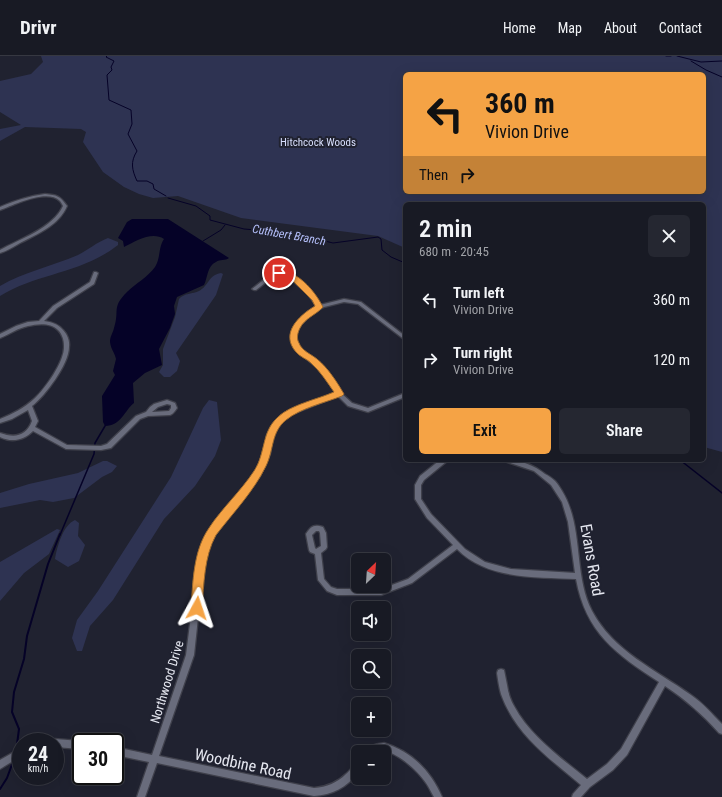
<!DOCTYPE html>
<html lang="en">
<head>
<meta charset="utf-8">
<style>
  :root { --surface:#181a24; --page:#252731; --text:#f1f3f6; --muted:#9fa1a6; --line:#363841; --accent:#f5a345 }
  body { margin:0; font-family:"Roboto Condensed",sans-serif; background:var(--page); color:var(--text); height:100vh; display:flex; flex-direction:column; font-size:15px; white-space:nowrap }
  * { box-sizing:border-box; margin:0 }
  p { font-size:13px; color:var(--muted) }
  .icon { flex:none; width:22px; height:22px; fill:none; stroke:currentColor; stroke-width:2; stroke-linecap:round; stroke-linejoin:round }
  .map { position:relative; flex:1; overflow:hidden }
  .sheet { position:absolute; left:403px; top:146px; width:303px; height:260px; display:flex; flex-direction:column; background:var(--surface); border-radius:6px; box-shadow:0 4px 16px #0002,0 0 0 1px var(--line) }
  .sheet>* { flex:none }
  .hud { position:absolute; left:403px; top:16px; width:303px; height:122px; border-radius:6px; box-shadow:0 4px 16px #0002,0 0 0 1px var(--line); background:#f5a345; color:#111; overflow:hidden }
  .needle { width:26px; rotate:25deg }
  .fabs { position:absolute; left:351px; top:497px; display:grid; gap:8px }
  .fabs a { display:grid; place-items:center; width:40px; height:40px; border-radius:6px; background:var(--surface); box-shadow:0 4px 16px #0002,0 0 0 1px var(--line); font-size:20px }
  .speed { position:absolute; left:12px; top:677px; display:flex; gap:8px; font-size:20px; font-weight:700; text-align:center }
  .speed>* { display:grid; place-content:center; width:52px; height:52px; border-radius:50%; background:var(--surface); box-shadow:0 4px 16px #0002,0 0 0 1px var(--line); line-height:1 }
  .speed small { font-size:10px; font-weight:400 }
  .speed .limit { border:2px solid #111; border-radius:6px; background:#fff; color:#111 }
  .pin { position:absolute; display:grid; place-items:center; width:34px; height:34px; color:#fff; margin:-17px; border:2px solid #fff; border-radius:50%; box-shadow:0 1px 4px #0007 }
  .me { position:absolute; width:44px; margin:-22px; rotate:5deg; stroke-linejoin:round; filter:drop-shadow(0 0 3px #0008) }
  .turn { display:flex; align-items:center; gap:14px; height:84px; padding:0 16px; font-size:18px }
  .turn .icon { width:52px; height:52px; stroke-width:2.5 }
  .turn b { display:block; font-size:28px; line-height:34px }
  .then { display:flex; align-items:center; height:38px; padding:0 16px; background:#0003; gap:8px; font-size:15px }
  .round { display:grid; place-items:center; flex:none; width:42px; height:42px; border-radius:6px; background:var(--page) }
  .overview { display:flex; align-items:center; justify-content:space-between; height:68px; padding:0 16px }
  h1 { font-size:24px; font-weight:600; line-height:30px }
  .button { display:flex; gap:8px; margin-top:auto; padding:8px 16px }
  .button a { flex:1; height:46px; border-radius:6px; background:var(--accent); color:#111; font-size:16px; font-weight:600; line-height:46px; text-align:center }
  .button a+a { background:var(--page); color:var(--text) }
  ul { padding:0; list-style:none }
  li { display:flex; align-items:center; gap:12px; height:60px; padding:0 16px }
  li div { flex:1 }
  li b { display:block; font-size:15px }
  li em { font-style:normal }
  header { display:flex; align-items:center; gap:24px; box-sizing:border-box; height:56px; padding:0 20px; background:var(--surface); border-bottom:1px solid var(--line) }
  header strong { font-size:19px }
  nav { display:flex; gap:22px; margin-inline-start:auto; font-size:14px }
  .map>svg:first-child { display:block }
  .green { fill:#2e3352; fill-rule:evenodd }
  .water { fill:#050227 }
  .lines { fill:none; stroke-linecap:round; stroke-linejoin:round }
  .stream-far2 { stroke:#050227; stroke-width:1 }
  .stream-far1 { stroke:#050227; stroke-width:1.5 }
  .stream { stroke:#050227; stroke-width:2 }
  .street-casing { stroke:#3f404b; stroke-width:2.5 }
  .street { fill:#696c7c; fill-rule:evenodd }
  .route { fill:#f5a345; stroke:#9f6a2d }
  .labels { text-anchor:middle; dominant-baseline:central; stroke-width:4; stroke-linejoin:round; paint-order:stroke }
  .far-park-label { font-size:11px; fill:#d8dffd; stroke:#202230 }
  .far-water-label { font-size:12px; font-style:italic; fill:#b4bffa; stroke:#202230 }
  .street-label { font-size:13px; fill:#e5e7f0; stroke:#202230 }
  .near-street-label { font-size:16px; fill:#e5e7f0; stroke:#202230 }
</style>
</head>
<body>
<header>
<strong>Drivr</strong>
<nav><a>Home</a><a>Map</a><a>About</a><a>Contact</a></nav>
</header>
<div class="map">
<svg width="722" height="741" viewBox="0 0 722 741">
  <rect width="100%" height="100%" fill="#202230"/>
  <g class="green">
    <path d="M 41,0 L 722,0 L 722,396 L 704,391 L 704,148 L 405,148 L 405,192 L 378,180 L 241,162 L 178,140 L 153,142 L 139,138 L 124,131 L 103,116 L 83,86 L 86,76 L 81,73 L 25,71 L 0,85 L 0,73 L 21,69 L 0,56 L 0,25 L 31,18 L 43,6 ZM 405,18 L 704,18 L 704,136 L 405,136 Z"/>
    <path d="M 108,182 L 118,186 L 118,189 C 81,218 37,217 0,240 L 0,230 C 24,216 52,210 78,199 C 88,194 97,186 108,182 Z"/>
    <path d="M 221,217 L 223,218 L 216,239 L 176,297 L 180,305 L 177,315 L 170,321 L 164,321 L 159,316 L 163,309 L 163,293 L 175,261 L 179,243 C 184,237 193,238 199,235 C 209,230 208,219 221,217 Z"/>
    <polygon points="209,344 217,346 221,384 215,400 195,430 164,463 113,544 90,570 82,595 77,595 72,582 77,564 98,535 171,421 203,352"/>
    <polygon points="103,405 107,405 117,410 112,416 102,421 74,442 53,446 40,444 0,452 0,437 29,428 78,417"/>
    <path d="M 75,464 L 79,467 L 78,480 L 85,489 L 79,505 L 68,511 L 55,503 C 57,491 63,469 75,464 Z"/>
    <polygon points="57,473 60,474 49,498 24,517 0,545 0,506"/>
  </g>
  <path class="water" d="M 132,163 L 168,163 L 229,202 C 225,205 220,203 216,206 C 207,210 208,221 204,229 L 177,241 L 174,250 L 175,258 L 170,272 L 159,293 L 162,309 L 145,317 L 133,327 L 134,347 C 124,355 121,370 105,370 L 103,366 L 102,340 L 115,319 L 113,315 L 116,303 C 115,297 111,294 110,286 C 110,280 113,277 114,272 C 120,254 111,252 127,236 C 136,227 148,221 155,211 C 161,201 158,192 164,183 C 152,175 136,185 124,191 L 123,185 L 118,182 L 127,166 Z"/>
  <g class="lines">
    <g class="stream-far2">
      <path d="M 107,0 L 106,1 L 114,5 L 111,11 L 112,14 L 107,19 L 109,44 L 131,54 L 132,68 L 128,78 L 137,95 C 130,106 132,114 137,125 L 147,125 L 153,128 L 154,133 L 166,140"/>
      <polyline points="666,0 671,0"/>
      <polyline points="677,0 701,6 722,5"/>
      <polyline points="691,5 706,14 722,21"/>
      <polyline points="168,142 196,150 210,160 210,164 244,173 293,177 333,187 378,181 381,183 382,194 391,201 405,207"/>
      <polyline points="203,185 221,174 225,169"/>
    </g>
    <g class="stream-far1">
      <polyline points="680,404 722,437"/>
      <polyline points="60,479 94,398 95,387 105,370"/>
    </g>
    <g class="stream">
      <polyline points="16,696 19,673 12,656 14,636 24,603 27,580 48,508 60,478"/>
      <polyline points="0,733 7,722 14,703"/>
    </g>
    <g class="street-casing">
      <g id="street">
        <path d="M 45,138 C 57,139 60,140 67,150 C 59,169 38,178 20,187 C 13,191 7,195 0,197 L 0,194 C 20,183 53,172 63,150 C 62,148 61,146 60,145 C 47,132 14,149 0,154 L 0,151 C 14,145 29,140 45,138 Z"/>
        <path d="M 94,216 L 96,216 L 98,217 L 94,228 L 57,252 L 44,265 C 52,266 58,268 63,274 C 67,278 70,285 69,291 C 69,308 45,340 32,350 L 38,365 L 35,371 L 67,389 L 101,390 L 107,388 L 136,360 L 146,356 L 150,351 L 154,348 L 167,344 L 175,347 L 177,352 C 175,355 173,358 170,359 L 148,360 L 140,363 L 111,392 L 101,394 L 66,393 L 33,375 C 24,384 12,387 0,381 L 0,377 C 14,382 26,381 32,365 L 28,354 L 12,363 L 0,367 L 0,363 C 13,358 24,352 34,343 C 45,333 65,305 64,290 C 64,284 62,278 58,274 C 50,266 37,268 28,270 C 18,272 10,278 0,282 L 0,278 L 16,270 L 28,266 L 39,265 L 53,250 L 90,226 ZM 167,348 L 171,349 L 171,352 L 169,355 L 152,356 L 158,351 Z"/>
        <path d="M 287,217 L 311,235 L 320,249 L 344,243 L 361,246 L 405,280 L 405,284 L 358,248 L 344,246 L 324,251 L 311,258 L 298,272 L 295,283 L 299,291 L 325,313 L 341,337 L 352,347 L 368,352 L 405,337 L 405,341 L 368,356 L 348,350 L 338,340 L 292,358 L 281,366 L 273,379 L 270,398 L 260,420 L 212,483 L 204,505 L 194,599 L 159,700 L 314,732 C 327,731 337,727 346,718 C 350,715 353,709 358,707 L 358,717 C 347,731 332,739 314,740 L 157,707 L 145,741 L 137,741 L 149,706 L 115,699 L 115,691 L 152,699 L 186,599 L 198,505 L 207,480 L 256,417 L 264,398 L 267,379 L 277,364 L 288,356 L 336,337 L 321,315 L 295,293 L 291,283 L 294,271 L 307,256 L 317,251 L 307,237 L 286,219 L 274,220 L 256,234 L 254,234 L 252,233 L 271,218 Z"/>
        <path d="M 440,404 L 447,404 L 446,406 L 424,424 L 421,429 L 421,443 L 431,458 L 465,493 L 485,506 L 511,513 L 575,517 L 568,466 L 562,446 L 551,429 L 534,415 L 507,406 L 506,404 C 520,404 534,409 545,418 C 549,420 552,422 555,425 C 558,428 560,432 562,435 C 584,471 573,518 592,555 C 613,595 656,614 691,639 C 703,647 712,658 722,668 L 722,678 L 719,677 C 702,658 686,644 665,630 L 627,699 L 613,714 L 590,731 L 581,741 L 572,741 L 573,738 L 581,729 C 550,703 515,678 501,638 C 499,631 498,624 497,617 L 498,614 L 501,613 L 504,614 C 505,619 506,624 507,629 C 508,636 510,643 514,650 C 530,680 561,702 587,723 L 607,708 L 621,693 L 659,626 C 616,598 586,577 576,523 C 537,521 487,524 457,493 L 412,527 L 381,539 L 337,539 L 327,535 L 318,524 L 315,498 L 310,496 L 309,494 L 306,478 C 311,470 314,468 323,471 L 326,477 L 327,491 L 326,493 L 321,497 L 324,523 L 331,531 L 337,533 L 381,533 L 408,523 L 453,489 L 427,462 L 415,443 L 415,429 L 420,420 ZM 316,475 L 319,475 L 320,477 L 321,490 L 316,493 L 315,492 L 312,479 Z"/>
        <polygon points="55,683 81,685 83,686 81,686 81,693 55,691 55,686 52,686 52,684"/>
        <path d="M 384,687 C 411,695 431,715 442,741 L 434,741 C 431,736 429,731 426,727 C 418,715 398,697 384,695 C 378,695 371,696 365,696 C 368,689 377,688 384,687 Z"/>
        <polygon points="21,692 21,700 0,713 0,704"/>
      </g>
    </g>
    <use href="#street" class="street"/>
  </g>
  <path class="route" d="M 276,215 C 296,212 315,235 323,251 C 316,259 305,262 300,272 C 298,276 296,282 299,287 C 302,295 311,298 317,303 C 328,312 337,326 344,338 L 342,340 C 324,347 301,352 286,364 C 271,376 274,394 266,410 C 254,435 233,457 216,479 C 204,501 204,528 202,552 L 201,556 L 197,557 L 193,556 L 191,552 C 193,526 193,495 209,472 C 222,452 241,435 254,415 C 266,397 261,376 278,361 C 290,349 318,343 334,336 C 327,326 320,315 311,307 C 307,303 300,301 296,296 C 280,278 298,260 315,250 L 312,244 L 290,222 L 276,219 Z"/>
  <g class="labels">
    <g class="far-park-label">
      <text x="318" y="86">Hitchcock Woods</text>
    </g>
    <g class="far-water-label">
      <text transform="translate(289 179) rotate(10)">Cuthbert Branch</text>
    </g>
    <g class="street-label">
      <text transform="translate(167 626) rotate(-73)">Northwood Drive</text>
    </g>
    <g class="near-street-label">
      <text transform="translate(592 504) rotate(80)">Evans Road</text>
      <text transform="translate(243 708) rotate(12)">Woodbine Road</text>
    </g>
  </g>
</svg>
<div class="fabs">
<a><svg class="needle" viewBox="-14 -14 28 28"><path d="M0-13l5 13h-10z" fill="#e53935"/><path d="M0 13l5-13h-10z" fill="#9fa1a6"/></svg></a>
<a><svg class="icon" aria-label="sound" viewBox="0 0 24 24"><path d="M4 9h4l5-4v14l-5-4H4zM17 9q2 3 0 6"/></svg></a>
<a><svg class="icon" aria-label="search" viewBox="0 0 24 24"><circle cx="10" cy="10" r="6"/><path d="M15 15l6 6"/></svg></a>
<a>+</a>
<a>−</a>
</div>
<div class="speed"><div>24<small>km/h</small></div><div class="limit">30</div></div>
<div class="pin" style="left:279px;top:217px;background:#d93025"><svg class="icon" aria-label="arrive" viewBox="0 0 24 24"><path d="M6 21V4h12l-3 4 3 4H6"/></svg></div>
<svg class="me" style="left:197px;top:552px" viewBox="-20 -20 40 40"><path d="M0-17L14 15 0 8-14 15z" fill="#f5a345" stroke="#fff" stroke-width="4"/></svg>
<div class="hud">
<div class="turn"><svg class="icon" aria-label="left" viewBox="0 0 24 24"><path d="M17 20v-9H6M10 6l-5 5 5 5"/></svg><div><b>360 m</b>Vivion Drive</div></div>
<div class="then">Then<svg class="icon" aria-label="right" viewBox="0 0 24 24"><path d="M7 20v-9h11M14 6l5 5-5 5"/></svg></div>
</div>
<section class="sheet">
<div class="overview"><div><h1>2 min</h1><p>680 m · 20:45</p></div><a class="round"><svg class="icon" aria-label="close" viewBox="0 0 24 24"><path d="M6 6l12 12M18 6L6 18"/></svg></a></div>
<ul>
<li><svg class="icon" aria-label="left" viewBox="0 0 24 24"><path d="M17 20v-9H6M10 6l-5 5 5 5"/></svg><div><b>Turn left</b><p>Vivion Drive</p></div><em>360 m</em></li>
<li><svg class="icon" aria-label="right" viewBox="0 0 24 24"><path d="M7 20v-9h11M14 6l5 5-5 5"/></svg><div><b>Turn right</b><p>Vivion Drive</p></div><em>120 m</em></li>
</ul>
<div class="button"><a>Exit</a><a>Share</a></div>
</section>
</div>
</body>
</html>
